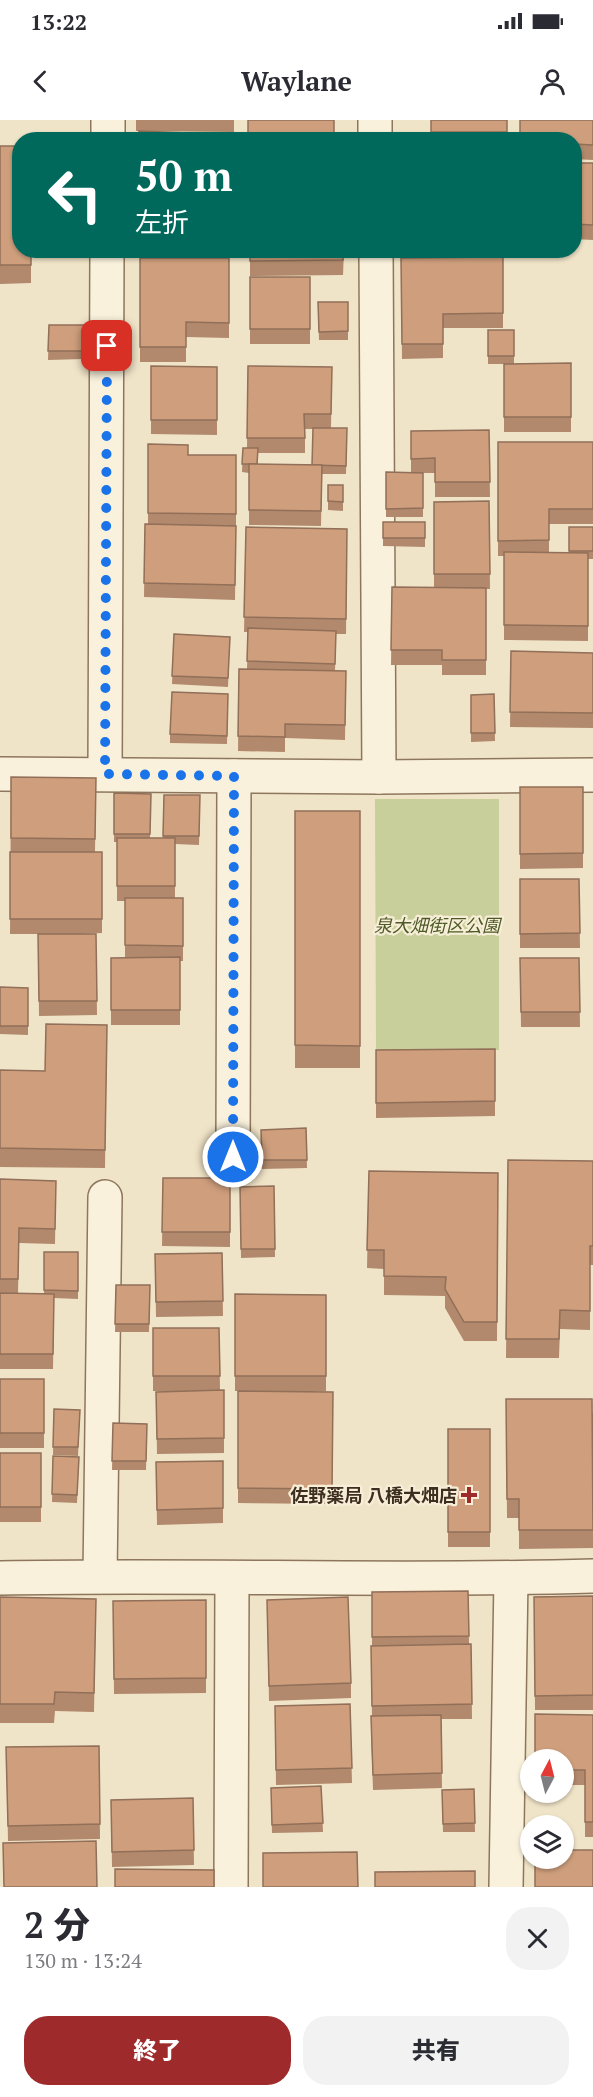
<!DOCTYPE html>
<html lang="ja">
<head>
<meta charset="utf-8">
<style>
  :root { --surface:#fff; --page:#f2f2f3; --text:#2b2b33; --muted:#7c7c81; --accent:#9e2a2b }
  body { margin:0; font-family:"PT Serif","Noto Sans JP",serif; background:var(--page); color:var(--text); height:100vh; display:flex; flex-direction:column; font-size:22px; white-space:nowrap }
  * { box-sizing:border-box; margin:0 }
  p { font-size:20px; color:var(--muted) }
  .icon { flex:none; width:33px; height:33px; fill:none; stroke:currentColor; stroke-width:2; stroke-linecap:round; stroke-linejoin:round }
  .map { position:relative; height:1767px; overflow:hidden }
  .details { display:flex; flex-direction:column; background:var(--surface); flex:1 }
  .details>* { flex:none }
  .guide { position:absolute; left:12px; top:12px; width:570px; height:126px; border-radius:24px; box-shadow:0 2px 4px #0004; background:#00695c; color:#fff; overflow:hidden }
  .needle { width:39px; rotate:7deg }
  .buttons { position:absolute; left:520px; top:1629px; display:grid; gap:12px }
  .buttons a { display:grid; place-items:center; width:54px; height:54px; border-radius:50%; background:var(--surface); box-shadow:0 2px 4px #0004; font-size:30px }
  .pin { position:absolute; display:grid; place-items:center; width:51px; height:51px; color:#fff; margin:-26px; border-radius:12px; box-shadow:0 3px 9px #0006 }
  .me { position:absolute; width:66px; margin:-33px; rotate:0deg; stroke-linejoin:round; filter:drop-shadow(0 0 4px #0008) }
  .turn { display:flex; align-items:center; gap:21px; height:126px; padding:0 24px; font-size:27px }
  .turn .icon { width:78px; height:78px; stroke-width:2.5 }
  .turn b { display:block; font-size:42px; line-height:51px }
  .round { display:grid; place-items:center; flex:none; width:63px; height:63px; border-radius:24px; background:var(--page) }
  .overview { display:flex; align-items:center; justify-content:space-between; height:102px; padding:0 24px }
  h1 { font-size:36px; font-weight:800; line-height:45px }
  .action { display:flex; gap:12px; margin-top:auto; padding:12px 24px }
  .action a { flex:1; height:69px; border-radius:24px; background:var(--accent); color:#fff; font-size:24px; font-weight:800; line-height:69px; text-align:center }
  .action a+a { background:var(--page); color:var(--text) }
  .status { display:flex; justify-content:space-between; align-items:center; height:42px; padding:0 30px; background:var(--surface); direction:ltr }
  .status svg { height:16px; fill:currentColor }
  header { display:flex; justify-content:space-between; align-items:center; height:78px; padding:0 24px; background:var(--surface); font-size:27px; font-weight:800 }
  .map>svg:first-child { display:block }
  .green { fill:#c9cf9b }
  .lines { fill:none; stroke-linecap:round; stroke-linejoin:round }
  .minor-casing { stroke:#8d765c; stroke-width:36 }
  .minor { stroke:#faf1dc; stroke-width:33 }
  .wall { fill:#b2896c; fill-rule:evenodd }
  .building { fill:#cf9f7d; stroke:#916f58; stroke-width:1.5 }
  .route { stroke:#1a73e8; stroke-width:10; stroke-dasharray:0 18 }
  .poi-dot { fill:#9e2a2b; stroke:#f7eed8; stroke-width:2 }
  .labels { text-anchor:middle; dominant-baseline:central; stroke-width:4.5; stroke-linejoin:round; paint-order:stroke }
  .park-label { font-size:18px; font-style:italic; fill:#4d5a26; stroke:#f7eed8 }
  .poi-label { font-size:18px; font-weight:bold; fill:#3d2e20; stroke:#f7eed8; text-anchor:end }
</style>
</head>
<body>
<div class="status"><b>13:22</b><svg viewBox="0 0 49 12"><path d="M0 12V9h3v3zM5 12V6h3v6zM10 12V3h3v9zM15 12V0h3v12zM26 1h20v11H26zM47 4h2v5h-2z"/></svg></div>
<header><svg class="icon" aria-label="back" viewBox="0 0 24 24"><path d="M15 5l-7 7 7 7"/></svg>Waylane<svg class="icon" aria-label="person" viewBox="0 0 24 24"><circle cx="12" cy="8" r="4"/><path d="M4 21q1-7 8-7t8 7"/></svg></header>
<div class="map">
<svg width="593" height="1767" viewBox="0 0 593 1767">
  <rect width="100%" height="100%" fill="#f0e4c8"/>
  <polygon class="green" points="375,679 499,679 499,930 376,931"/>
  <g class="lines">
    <g class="minor-casing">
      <g id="minor">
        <polyline points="375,0 375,20"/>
        <polyline points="108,20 108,0"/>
        <polyline points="376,130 379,657"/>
        <polyline points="0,654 379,657 593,655"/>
        <polyline points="105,654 107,130"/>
        <polyline points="233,1037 234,656"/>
        <polyline points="100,1456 105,1077"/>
        <path d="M 0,1458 C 198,1454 395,1462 593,1456"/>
        <polyline points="231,1767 232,1458"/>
        <polyline points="506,1767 511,1458"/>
      </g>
    </g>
    <use href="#minor" class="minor"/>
  </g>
  <g class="wall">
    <polygon points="136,0 234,0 234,12 136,11"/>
    <rect x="431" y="0" width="76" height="20"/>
    <polygon points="593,0 593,40 574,39 574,20"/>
    <polygon points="0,26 20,130 80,130 80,132 31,133 31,163 0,164"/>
    <polygon points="574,43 593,43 593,120 574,119"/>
    <polygon points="250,130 344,130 343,155 250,156"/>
    <polygon points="411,130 426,130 426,132 411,131"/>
    <polygon points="438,130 508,130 508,131"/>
    <polygon points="503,137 503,208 443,208 443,238 402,239 401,138"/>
    <polygon points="140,138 229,138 229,218 186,217 186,242 140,242"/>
    <rect x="250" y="157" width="60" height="67"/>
    <polygon points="348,182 348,220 319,220 318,183"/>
    <polygon points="49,205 84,205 84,239 48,240"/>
    <polygon points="488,210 514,210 514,244 571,243 571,312 504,312 504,244 488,244"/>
    <polygon points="151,246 217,247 217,315 151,314"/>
    <path d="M 248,246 L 332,247 L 331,308 L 347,308 L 346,354 L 322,354 L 321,406 L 249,405 L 249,353 L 242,352 L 243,328 L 247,328 ZM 305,309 L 313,309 L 312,345 L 258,344 L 258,333 L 305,333 Z"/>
    <polygon points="489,310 490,377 435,377 435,353 423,353 423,397 386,397 386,352 411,353 411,311"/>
    <polygon points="498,322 593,322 593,404 549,404 549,432 569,433 569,407 593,407 593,439 588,439 588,521 504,520 504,436 498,436"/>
    <polygon points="148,324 188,335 236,335 236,408 235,480 144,477 145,404 148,404"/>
    <polygon points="328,365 343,365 343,391 328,390"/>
    <polygon points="489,381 490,469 486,469 486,555 442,555 442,545 391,545 392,467 434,467 434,382"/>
    <polygon points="383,402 425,402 425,427 383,426"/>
    <polygon points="246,407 347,409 346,514 336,514 335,551 346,551 345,620 285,618 285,632 238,631 239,549 247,549 248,512 244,512"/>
    <polygon points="174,514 230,517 228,567 172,564"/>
    <polygon points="511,531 593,533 593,608 510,607"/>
    <polygon points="228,574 227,624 170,623 170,614"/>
    <polygon points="494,574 495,621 471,622 471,575"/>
    <polygon points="11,657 96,658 95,732 102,732 102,813 80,814 96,814 97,895 39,896 38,814 10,814"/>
    <polygon points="520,667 583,667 583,748 520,749"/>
    <polygon points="114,673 151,674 150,718 163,718 164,675 200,675 199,725 175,724 175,778 183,778 183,841 180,841 180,905 111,905 111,838 125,838 125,781 117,781 117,722 114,722"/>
    <rect x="295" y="691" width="65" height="257"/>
    <polygon points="520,759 579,759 580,828 520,828"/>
    <polygon points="520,838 579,838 580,907 521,907"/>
    <polygon points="0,867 28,868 28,915 0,914"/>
    <polygon points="107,905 105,1048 0,1047 0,950 45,951"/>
    <polygon points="495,929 495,996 376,998 376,930"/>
    <polygon points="306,1008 307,1048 262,1049 261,1010"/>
    <polygon points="508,1040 593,1041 593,1145 590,1145 590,1210 560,1209 559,1238 506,1238"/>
    <polygon points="369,1051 498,1053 497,1221 464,1221 445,1188 445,1176 384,1175 384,1149 367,1148"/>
    <polygon points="163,1058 230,1058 230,1127 162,1126"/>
    <polygon points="0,1059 56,1061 55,1124 19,1123 18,1174 44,1174 44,1132 78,1132 78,1179 54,1178 53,1249 0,1249"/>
    <polygon points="274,1066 275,1137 241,1138 240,1067"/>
    <polygon points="222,1133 223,1196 156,1197 155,1134"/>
    <polygon points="116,1165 150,1165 149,1212 115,1212"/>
    <polygon points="235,1174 326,1175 326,1271 235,1271"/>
    <polygon points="153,1208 219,1208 220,1270 224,1270 224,1333 157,1334 156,1272 204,1271 153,1271"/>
    <rect x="0" y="1259" width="44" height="69"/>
    <polygon points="238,1271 333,1272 332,1384 238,1383"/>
    <polygon points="506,1279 593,1293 593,1428 519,1429 519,1398 507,1398"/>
    <polygon points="54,1289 80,1290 78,1336 53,1335"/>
    <polygon points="113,1303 147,1304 146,1350 112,1350"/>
    <rect x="448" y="1309" width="42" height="118"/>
    <rect x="0" y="1333" width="41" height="69"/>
    <polygon points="53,1336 79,1337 77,1383 52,1382"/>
    <polygon points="223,1341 223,1403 157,1405 156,1342"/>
    <polygon points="468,1471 469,1524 471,1524 472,1599 441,1599 442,1668 373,1670 371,1611 371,1596 372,1596 371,1541 372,1526 372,1472"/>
    <polygon points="593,1476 593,1590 535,1590 534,1477"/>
    <polygon points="0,1477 96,1479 94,1592 55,1591 54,1603 0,1603"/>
    <polygon points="206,1480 206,1573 114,1574 113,1481"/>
    <polygon points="267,1480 351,1563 351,1578 269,1581"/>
    <polygon points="350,1584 352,1663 276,1665 275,1586"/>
    <polygon points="593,1595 593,1717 585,1717 585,1665 564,1665 564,1640"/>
    <polygon points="99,1626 100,1719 8,1721 6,1627"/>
    <polygon points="321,1666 323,1712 272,1713 271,1668"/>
    <polygon points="474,1669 475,1712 443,1712 442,1670"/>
    <polygon points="193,1678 194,1745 112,1747 111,1680"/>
  </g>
  <g class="building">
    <rect x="248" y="0" width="86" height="20"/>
    <rect x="431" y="0" width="76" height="12"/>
    <polygon points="520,0 593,0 593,25 574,24 574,20 520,20"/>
    <polygon points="139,11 213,14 212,20 138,20"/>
    <rect x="223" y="15" width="15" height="5"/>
    <polygon points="0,26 20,26 20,130 31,130 31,145 0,145"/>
    <polygon points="574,43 593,43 593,105 574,104"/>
    <polygon points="250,130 343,130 343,140 250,141"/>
    <polygon points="503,137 503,193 443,194 443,224 402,224 401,138"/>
    <polygon points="140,138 229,138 229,203 186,202 186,227 140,227"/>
    <rect x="250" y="157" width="60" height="52"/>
    <polygon points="318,182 348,182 348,211 319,212"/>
    <polygon points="49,205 84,205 84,231 48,231"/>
    <rect x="488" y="210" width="26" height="26"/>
    <polygon points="571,243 571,297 504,297 504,244"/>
    <polygon points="151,246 217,247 217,300 151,300"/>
    <polygon points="248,246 332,247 331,294 304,294 305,318 247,318"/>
    <polygon points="313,308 347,308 346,346 312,345"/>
    <polygon points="489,310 490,362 435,362 435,338 411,339 411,311"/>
    <polygon points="498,322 593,322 593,389 549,389 549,420 498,421"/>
    <polygon points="148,324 188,325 188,335 236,335 236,394 148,393"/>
    <polygon points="243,328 258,328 257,344 242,344"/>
    <polygon points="249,344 322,345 321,391 249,390"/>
    <polygon points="386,352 423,353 423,388 386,389"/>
    <polygon points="328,365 343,365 343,382 328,381"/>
    <polygon points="489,381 490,454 434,454 434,382"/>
    <rect x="383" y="402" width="42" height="16"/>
    <polygon points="145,404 236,406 235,465 144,463"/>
    <polygon points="246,407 347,409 346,499 244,497"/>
    <rect x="569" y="407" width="24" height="24"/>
    <polygon points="504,432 588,433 588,506 504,505"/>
    <polygon points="392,467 486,468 486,540 442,540 442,530 391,530"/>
    <polygon points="248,508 336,511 335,544 247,541"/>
    <polygon points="174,514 230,517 228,558 172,556"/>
    <polygon points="511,531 593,533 593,593 510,592"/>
    <polygon points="239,549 346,551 345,605 285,604 285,617 238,616"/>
    <polygon points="172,572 228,574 227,616 170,614"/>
    <polygon points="494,574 495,613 471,613 471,575"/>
    <polygon points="11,657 96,658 95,719 11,718"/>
    <polygon points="520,667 583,667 583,733 520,734"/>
    <polygon points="114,673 151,674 150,714 114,714"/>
    <polygon points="164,675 200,675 199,716 163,716"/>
    <polygon points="295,691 360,691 360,926 295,925"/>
    <rect x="117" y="718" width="58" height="48"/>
    <rect x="10" y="732" width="92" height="67"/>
    <polygon points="520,759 579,759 580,813 520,814"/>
    <polygon points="125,778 183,778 183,826 125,825"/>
    <polygon points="38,814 96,814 97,881 39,881"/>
    <polygon points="180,837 180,890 111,890 111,838"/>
    <polygon points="520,838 579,838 580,892 521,892"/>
    <polygon points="0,867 28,868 28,906 0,906"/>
    <polygon points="46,904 107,905 105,1030 0,1028 0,950 45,951"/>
    <polygon points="495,929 495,981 376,983 376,930"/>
    <polygon points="306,1008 307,1040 262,1040 261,1010"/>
    <polygon points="508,1040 593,1041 593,1126 590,1126 590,1191 560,1190 559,1219 506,1219"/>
    <polygon points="369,1051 498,1053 497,1202 464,1202 445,1169 446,1157 384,1156 384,1130 367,1130"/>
    <polygon points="163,1058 230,1058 230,1112 162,1112"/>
    <polygon points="0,1059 56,1061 55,1109 19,1108 18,1159 0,1159"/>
    <polygon points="274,1066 275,1129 241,1129 240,1067"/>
    <polygon points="44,1132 78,1132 78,1171 44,1170"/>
    <polygon points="222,1133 223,1181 156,1182 155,1134"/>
    <polygon points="116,1165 150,1165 149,1204 115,1204"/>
    <polygon points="0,1173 54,1174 53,1234 0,1234"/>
    <polygon points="235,1174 326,1175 326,1256 235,1256"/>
    <polygon points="153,1208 219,1208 220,1256 153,1256"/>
    <rect x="0" y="1259" width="44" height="54"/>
    <polygon points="224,1270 224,1318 157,1319 156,1272"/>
    <polygon points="238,1271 333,1272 332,1369 238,1368"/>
    <polygon points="506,1279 592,1279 593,1410 519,1410 519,1379 507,1379"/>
    <polygon points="54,1289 80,1290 78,1327 53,1327"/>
    <polygon points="113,1303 147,1304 146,1341 112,1341"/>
    <rect x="448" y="1309" width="42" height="103"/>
    <rect x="0" y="1333" width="41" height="54"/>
    <polygon points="53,1336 79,1337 77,1375 52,1374"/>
    <polygon points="223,1341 223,1388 157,1390 156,1342"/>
    <polygon points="468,1471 469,1516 372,1517 372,1472"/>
    <polygon points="593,1476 593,1575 535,1576 534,1477"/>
    <polygon points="0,1477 96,1479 94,1573 55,1572 54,1584 0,1584"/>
    <polygon points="348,1477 351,1563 269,1566 267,1480"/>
    <polygon points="206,1480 206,1558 114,1559 113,1481"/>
    <polygon points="471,1524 472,1584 372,1586 371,1526"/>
    <polygon points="350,1584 352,1648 276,1650 275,1586"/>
    <polygon points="535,1594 593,1595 593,1702 585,1702 585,1650 564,1650 564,1640 535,1640"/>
    <polygon points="441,1595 442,1653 373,1655 371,1596"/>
    <polygon points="99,1626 100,1704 8,1706 6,1627"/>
    <polygon points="321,1666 323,1703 272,1705 271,1668"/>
    <polygon points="474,1669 475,1703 443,1704 442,1670"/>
    <polygon points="193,1678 194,1730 112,1732 111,1680"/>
    <polygon points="96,1721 97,1767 4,1767 3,1723"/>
    <polygon points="564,1730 593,1730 593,1767 535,1767 535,1738 564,1738"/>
    <polygon points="357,1732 358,1767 263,1767 263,1733"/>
    <polygon points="115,1749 214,1750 214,1767 115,1767"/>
    <polygon points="475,1751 475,1767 375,1767 375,1752"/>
  </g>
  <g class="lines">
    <polyline class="route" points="107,226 105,654 234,656 233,1037"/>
  </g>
  <path class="poi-dot" d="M466 1366h6v6h6v6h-6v6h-6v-6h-6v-6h6z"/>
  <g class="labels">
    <g class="park-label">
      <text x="437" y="805">泉大畑街区公園</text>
    </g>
    <g class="poi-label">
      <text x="457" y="1375">佐野薬局 八橋大畑店</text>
    </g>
  </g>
</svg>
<div class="buttons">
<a><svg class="needle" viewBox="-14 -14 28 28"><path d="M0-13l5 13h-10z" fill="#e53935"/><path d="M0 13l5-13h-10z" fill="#7c7c81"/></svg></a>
<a><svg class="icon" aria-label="layers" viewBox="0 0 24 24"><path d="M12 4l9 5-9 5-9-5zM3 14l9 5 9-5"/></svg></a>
</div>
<div class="pin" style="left:107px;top:226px;background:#d93025"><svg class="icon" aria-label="arrive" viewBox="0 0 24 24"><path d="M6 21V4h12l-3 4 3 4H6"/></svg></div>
<svg class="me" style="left:233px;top:1037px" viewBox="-20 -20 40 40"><circle r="17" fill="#1a73e8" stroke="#fff" stroke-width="3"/><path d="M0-11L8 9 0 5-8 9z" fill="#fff"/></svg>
<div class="guide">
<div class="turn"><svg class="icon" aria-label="left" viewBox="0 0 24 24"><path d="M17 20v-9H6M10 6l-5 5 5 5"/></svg><div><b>50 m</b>左折</div></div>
</div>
</div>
<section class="details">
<div class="overview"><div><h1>2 分</h1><p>130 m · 13:24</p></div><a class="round"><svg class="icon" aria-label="close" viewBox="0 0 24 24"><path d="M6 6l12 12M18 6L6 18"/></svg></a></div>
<div class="action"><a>終了</a><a>共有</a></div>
</section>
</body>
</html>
